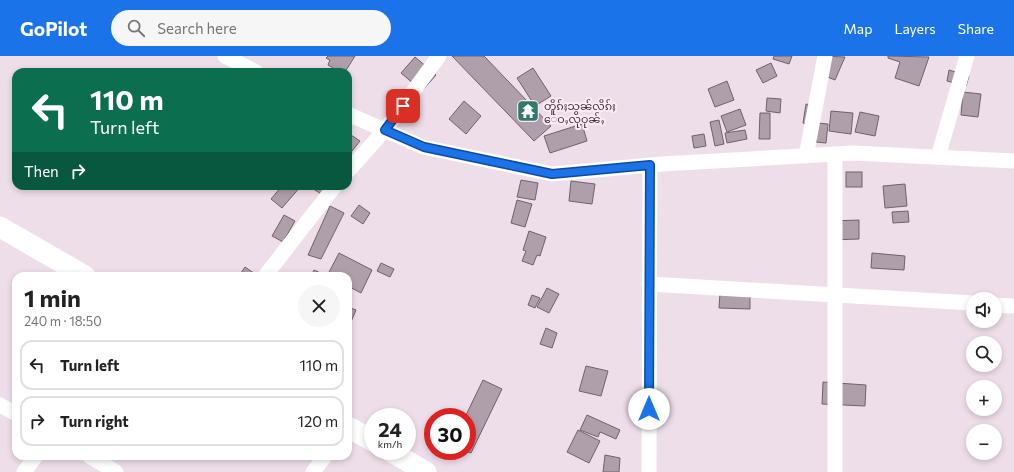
<!DOCTYPE html>
<html lang="en">
<head>
<meta charset="utf-8">
<style>
  :root { --surface:#fff; --page:#f6f6f6; --text:#222; --muted:#767676; --line:#e0e0e0; --accent:#1a73e8 }
  body { margin:0; font-family:Commissioner,"Noto Sans Myanmar",sans-serif; background:var(--page); color:var(--text); height:100vh; display:flex; flex-direction:column; font-size:15px; white-space:nowrap }
  * { box-sizing:border-box; margin:0 }
  p { font-size:13px; color:var(--muted) }
  .icon { flex:none; width:22px; height:22px; fill:none; stroke:currentColor; stroke-width:2; stroke-linecap:round; stroke-linejoin:round }
  .map { position:relative; flex:1; overflow:hidden }
  .panel { position:absolute; left:12px; top:216px; width:340px; height:188px; display:flex; flex-direction:column; background:var(--surface); border-radius:12px; box-shadow:0 2px 6px #0003 }
  .panel>* { flex:none }
  .guide { position:absolute; left:12px; top:12px; width:340px; height:122px; border-radius:12px; box-shadow:0 2px 6px #0003; background:#0b6e4f; color:#fff; overflow:hidden }
  .fabs { position:absolute; left:966px; top:236px; display:grid; gap:8px }
  .fabs a { display:grid; place-items:center; width:36px; height:36px; border-radius:50%; background:var(--surface); box-shadow:0 2px 6px #0003; font-size:20px }
  .speed { position:absolute; left:364px; top:352px; display:flex; gap:8px; font-size:20px; font-weight:700; text-align:center }
  .speed>* { display:grid; place-content:center; width:52px; height:52px; border-radius:50%; background:var(--surface); box-shadow:0 2px 6px #0003; line-height:1 }
  .speed small { font-size:10px; font-weight:400 }
  .speed .limit { border:6px solid #d22; background:#fff; color:#111 }
  .pin { position:absolute; display:grid; place-items:center; width:34px; height:34px; color:#fff; margin:-17px; border-radius:8px; box-shadow:0 2px 6px #0006 }
  .me { position:absolute; width:44px; margin:-22px; rotate:0deg; stroke-linejoin:round; filter:drop-shadow(0 0 3px #0008) }
  .turn { display:flex; align-items:center; gap:14px; height:84px; padding:0 12px; font-size:18px }
  .turn .icon { width:52px; height:52px; stroke-width:2.5 }
  .turn b { display:block; font-size:28px; line-height:34px }
  .then { display:flex; align-items:center; height:38px; padding:0 12px; background:#0003; gap:8px; font-size:15px }
  .round { display:grid; place-items:center; flex:none; width:42px; height:42px; border-radius:21px; background:var(--page) }
  .overview { display:flex; align-items:center; justify-content:space-between; height:68px; padding:0 12px }
  h1 { font-size:24px; font-weight:700; line-height:30px }
  ul { padding:0; list-style:none }
  li { display:flex; align-items:center; gap:12px; height:50px; margin:0 8px 6px; padding:0 4px; border:2px solid var(--line); border-radius:12px }
  li div { flex:1 }
  li b { display:block; font-size:15px }
  li em { font-style:normal }
  header { display:flex; align-items:center; gap:24px; box-sizing:border-box; height:56px; padding:0 20px; background:var(--accent); color:#fff }
  header strong { font-size:19px }
  nav { display:flex; gap:22px; margin-inline-start:auto; font-size:14px }
  .search { width:280px; height:36px; background:var(--page); display:flex; align-items:center; gap:10px; box-sizing:border-box; padding:0 14px; border-radius:22px; color:var(--muted); font-size:15px }
  .map>svg:first-child { display:block }
  .building { fill:#af9fab; stroke:#70616c }
  .lines { fill:none; stroke-linecap:round; stroke-linejoin:round }
  .street { stroke:#fff; stroke-width:15 }
  .secondary { stroke:#fff; stroke-width:21 }
  .route-casing { stroke:#114b97; stroke-width:10 }
  .route { stroke:#1a73e8; stroke-width:7 }
  .labels { text-anchor:middle; dominant-baseline:central; stroke-width:4; stroke-linejoin:round; paint-order:stroke }
  .poi-label { font-size:11px; fill:#373035; stroke:#fcebf7; text-anchor:start }
</style>
</head>
<body>
<header>
<strong>GoPilot</strong>
<div class="search"><svg class="icon" aria-label="search" viewBox="0 0 24 24"><circle cx="10" cy="10" r="6"/><path d="M15 15l6 6"/></svg>Search here</div>
<nav><a>Map</a><a>Layers</a><a>Share</a></nav>
</header>
<div class="map">
<svg width="1014" height="416" viewBox="0 0 1014 416">
  <rect width="100%" height="100%" fill="#eedeea"/>
  <g class="building">
    <polygon points="328,0 355,0 345,16 340,16 328,9 330,4 326,2"/>
    <polygon points="452,0 484,0 551,70 534,85"/>
    <polygon points="774,0 792,0 789,8 773,3"/>
    <polygon points="822,0 845,1 835,24 815,16"/>
    <polygon points="888,0 929,1 919,30 895,22 900,6 888,2"/>
    <polygon points="415,1 436,19 422,35 401,17"/>
    <polygon points="771,7 777,20 763,27 756,14"/>
    <polygon points="533,12 551,40 535,50 517,22"/>
    <polygon points="949,14 969,20 966,30 947,25"/>
    <polygon points="727,25 734,44 715,51 708,33"/>
    <polygon points="963,36 981,38 978,61 961,59"/>
    <polygon points="767,42 781,43 780,57 766,55"/>
    <polygon points="464,45 481,60 466,78 449,63"/>
    <polygon points="806,48 817,50 814,69 803,67"/>
    <polygon points="740,53 746,69 727,76 721,60"/>
    <polygon points="831,55 853,57 851,78 829,75"/>
    <polygon points="860,56 879,60 875,80 855,76"/>
    <polygon points="760,57 770,57 770,83 759,83"/>
    <polygon points="719,64 724,88 715,90 710,66"/>
    <polygon points="817,67 828,68 826,87 816,86"/>
    <polygon points="582,68 587,85 550,97 544,80"/>
    <polygon points="745,74 747,83 727,87 725,77"/>
    <polygon points="348,77 360,85 348,100"/>
    <polygon points="704,78 706,90 694,92 692,80"/>
    <rect x="846" y="116" width="16" height="15"/>
    <polygon points="521,124 538,127 535,144 517,141"/>
    <polygon points="571,125 595,128 592,148 569,145"/>
    <polygon points="905,128 907,150 885,152 883,130"/>
    <polygon points="282,130 301,130 282,152 271,143"/>
    <polygon points="309,130 326,130 321,138"/>
    <polygon points="517,144 532,148 525,171 511,167"/>
    <polygon points="359,149 370,157 363,168 351,160"/>
    <polygon points="330,150 344,157 321,203 308,199"/>
    <polygon points="908,155 909,166 893,167 892,156"/>
    <polygon points="284,159 295,165 283,186 272,180"/>
    <polygon points="859,164 859,183 830,184 830,165"/>
    <polygon points="529,175 546,181 540,200 537,199 533,209 522,205 526,195 523,194"/>
    <polygon points="339,197 372,214 361,237 348,230 348,220 327,220"/>
    <polygon points="872,197 905,200 904,214 871,212"/>
    <polygon points="381,207 394,213 390,221 377,215"/>
    <polygon points="245,211 258,220 239,220"/>
    <polygon points="314,214 327,220 311,220"/>
    <polygon points="547,232 559,238 549,257 537,251"/>
    <polygon points="720,237 750,239 750,253 719,252"/>
    <polygon points="532,239 540,242 535,252 528,249"/>
    <polygon points="348,251 356,254 348,273"/>
    <polygon points="546,272 557,277 552,292 540,288"/>
    <polygon points="586,310 608,315 601,340 579,335"/>
    <polygon points="483,324 502,333 471,397 466,395 467,361 465,361"/>
    <polygon points="823,326 866,329 865,350 822,348"/>
    <polygon points="587,359 620,374 616,383 600,376 598,381 580,374"/>
    <polygon points="578,374 600,385 589,407 567,396"/>
    <polygon points="605,399 620,402 619,416 603,416"/>
  </g>
  <g class="lines">
    <g class="street">
      <polyline points="225,0 256,16"/>
      <polyline points="348,58 423,91 552,118 662,108 854,97 1014,105"/>
      <polyline points="806,100 825,0"/>
      <polyline points="938,101 967,0"/>
      <polyline points="348,115 385,74 439,0"/>
      <polyline points="265,220 335,130"/>
      <polyline points="649,228 973,247"/>
      <polyline points="995,249 1014,250"/>
      <polyline points="0,349 16,358"/>
      <polyline points="89,400 116,416"/>
      <polyline points="24,416 36,400"/>
      <polyline points="313,416 325,400"/>
      <polyline points="649,416 650,109"/>
      <polyline points="835,416 835,98"/>
    </g>
    <g class="secondary">
      <polyline points="0,171 85,220"/>
      <polyline points="348,371 373,385"/>
      <polyline points="390,395 426,416"/>
    </g>
  </g>
  <g class="lines">
    <g class="route-casing">
      <polyline id="route" points="403,50 385,74 424,91 552,118 650,109 649,353"/>
    </g>
    <use href="#route" class="route"/>
  </g>
  <defs>
    <g id="temple-square" transform="scale(1.15)"><rect x="-9" y="-9" width="18" height="18" rx="4" fill="#31786f" stroke="#fcebf7"/><path d="M0-6L5-2H3V0L6.5 2.5H4V6H1.5V3h-3V6H-4V2.5H-6.5L-3 0V-2H-5Z" fill="#fff"/></g>
  </defs>
  <g fill-rule="evenodd">
    <use href="#temple-square" x="528" y="55"/>
  </g>
  <g class="labels">
    <g class="poi-label">
      <text x="544" y="49">တိူၵ်ႈသွၼ်လိၵ်ႈ<tspan x="544" dy="13">ေဝႇလုဝုၼ်ႇ</tspan></text>
    </g>
  </g>
</svg>
<div class="fabs">
<a><svg class="icon" aria-label="sound" viewBox="0 0 24 24"><path d="M4 9h4l5-4v14l-5-4H4zM17 9q2 3 0 6"/></svg></a>
<a><svg class="icon" aria-label="search" viewBox="0 0 24 24"><circle cx="10" cy="10" r="6"/><path d="M15 15l6 6"/></svg></a>
<a>+</a>
<a>−</a>
</div>
<div class="speed"><div>24<small>km/h</small></div><div class="limit">30</div></div>
<div class="pin" style="left:403px;top:50px;background:#d93025"><svg class="icon" aria-label="arrive" viewBox="0 0 24 24"><path d="M6 21V4h12l-3 4 3 4H6"/></svg></div>
<svg class="me" style="left:649px;top:353px" viewBox="-20 -20 40 40"><circle r="19" fill="#fff"/><path d="M0-13L10 11 0 6-10 11z" fill="#1a73e8"/></svg>
<div class="guide">
<div class="turn"><svg class="icon" aria-label="left" viewBox="0 0 24 24"><path d="M17 20v-9H6M10 6l-5 5 5 5"/></svg><div><b>110 m</b>Turn left</div></div>
<div class="then">Then<svg class="icon" aria-label="right" viewBox="0 0 24 24"><path d="M7 20v-9h11M14 6l5 5-5 5"/></svg></div>
</div>
<section class="panel">
<div class="overview"><div><h1>1 min</h1><p>240 m · 18:50</p></div><a class="round"><svg class="icon" aria-label="close" viewBox="0 0 24 24"><path d="M6 6l12 12M18 6L6 18"/></svg></a></div>
<ul>
<li><svg class="icon" aria-label="left" viewBox="0 0 24 24"><path d="M17 20v-9H6M10 6l-5 5 5 5"/></svg><div><b>Turn left</b></div><em>110 m</em></li>
<li><svg class="icon" aria-label="right" viewBox="0 0 24 24"><path d="M7 20v-9h11M14 6l5 5-5 5"/></svg><div><b>Turn right</b></div><em>120 m</em></li>
</ul>
</section>
</div>
</body>
</html>
